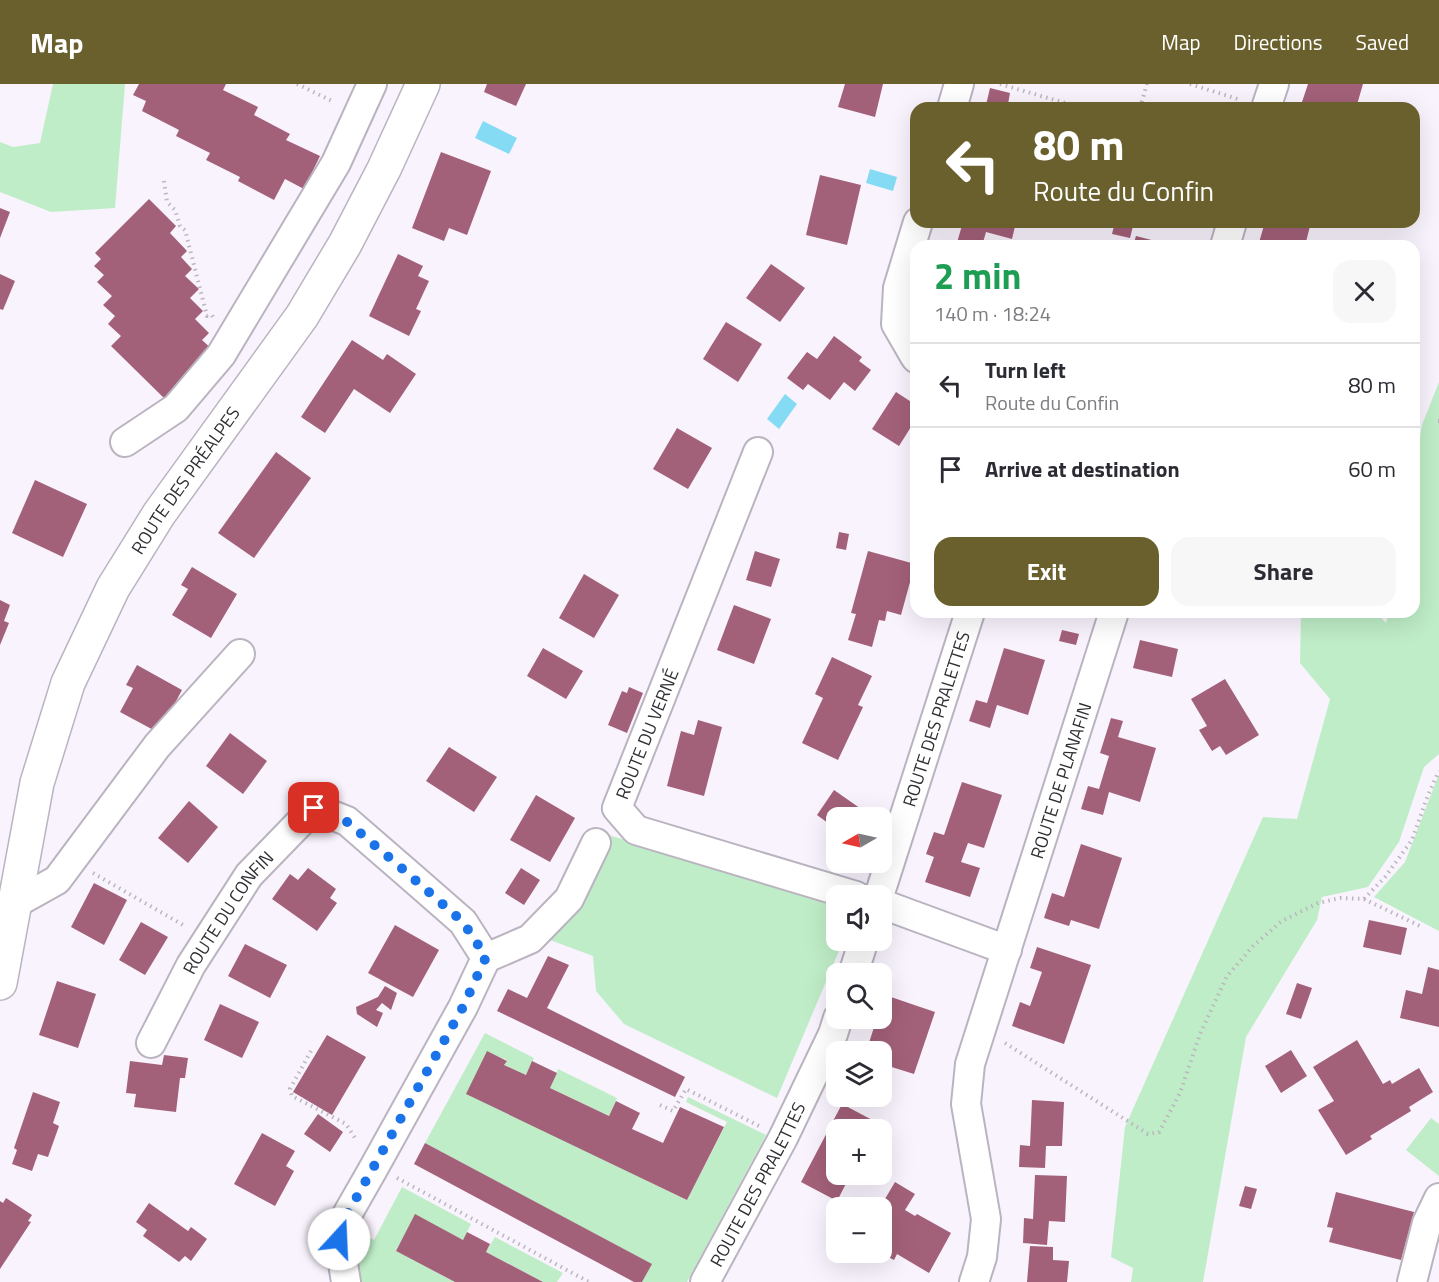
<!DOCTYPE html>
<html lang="en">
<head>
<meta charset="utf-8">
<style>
  :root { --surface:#fff; --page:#f7f7f7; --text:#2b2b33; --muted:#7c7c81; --line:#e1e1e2; --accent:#6a602d }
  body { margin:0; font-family:"Titillium Web",sans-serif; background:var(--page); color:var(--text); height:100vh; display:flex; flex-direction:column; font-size:22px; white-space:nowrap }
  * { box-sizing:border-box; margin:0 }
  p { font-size:20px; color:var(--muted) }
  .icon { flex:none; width:33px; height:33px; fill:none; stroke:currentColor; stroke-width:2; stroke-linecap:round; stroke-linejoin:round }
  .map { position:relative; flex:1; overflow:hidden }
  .drawer { position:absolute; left:910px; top:156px; width:510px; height:378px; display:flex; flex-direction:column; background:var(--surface); border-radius:18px; box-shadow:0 6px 24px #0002 }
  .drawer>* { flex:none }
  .top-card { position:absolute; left:910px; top:18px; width:510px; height:126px; border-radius:18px; box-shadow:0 6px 24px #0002; background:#6a602d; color:#fff; overflow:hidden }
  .needle { width:39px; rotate:261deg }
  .buttons { position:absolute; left:826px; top:723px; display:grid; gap:12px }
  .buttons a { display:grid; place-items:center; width:66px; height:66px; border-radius:12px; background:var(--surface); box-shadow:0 6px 24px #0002; font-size:30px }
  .pin { position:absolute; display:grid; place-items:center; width:51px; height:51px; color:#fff; margin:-26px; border-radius:12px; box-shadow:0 3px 9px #0006 }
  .me { position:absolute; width:66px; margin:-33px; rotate:20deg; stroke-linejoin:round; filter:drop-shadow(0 0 4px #0008) }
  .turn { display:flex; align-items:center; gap:21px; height:126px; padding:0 24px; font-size:27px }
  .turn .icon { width:78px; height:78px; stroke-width:2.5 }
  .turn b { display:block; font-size:42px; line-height:51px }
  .round { display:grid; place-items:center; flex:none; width:63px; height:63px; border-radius:18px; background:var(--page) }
  .summary { display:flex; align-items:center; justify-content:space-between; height:102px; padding:0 24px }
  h1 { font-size:36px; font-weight:700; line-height:45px; color:#1e9e55 }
  .cta { display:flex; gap:12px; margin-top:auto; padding:12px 24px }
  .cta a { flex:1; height:69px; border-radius:18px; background:var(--accent); color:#fff; font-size:24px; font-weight:700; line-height:69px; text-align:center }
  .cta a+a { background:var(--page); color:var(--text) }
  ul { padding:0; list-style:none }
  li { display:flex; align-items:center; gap:18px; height:84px; padding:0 24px; border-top:2px solid var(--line) }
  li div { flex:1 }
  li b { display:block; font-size:22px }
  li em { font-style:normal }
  header { display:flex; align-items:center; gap:36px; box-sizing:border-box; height:84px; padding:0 30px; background:var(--accent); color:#fff }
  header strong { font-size:28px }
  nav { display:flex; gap:33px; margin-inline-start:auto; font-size:21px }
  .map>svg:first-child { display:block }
  .green { fill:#bfedc7 }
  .water { fill:#85dbf3 }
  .building { fill:#a36179 }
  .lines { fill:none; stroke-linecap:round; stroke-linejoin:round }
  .street-casing { stroke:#bab3c0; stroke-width:32 }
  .secondary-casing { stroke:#bab3c0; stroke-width:36 }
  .path { stroke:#bbb6bf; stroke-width:4; stroke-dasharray:1.5 4.5; stroke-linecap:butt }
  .street { stroke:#fff; stroke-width:28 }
  .secondary { stroke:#fff; stroke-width:33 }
  .route { stroke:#1a73e8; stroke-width:10; stroke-dasharray:0 18 }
  .labels { text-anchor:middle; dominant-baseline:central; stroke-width:6; stroke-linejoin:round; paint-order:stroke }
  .street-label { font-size:18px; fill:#312f34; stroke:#fff }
</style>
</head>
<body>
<header>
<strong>Map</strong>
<nav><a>Map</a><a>Directions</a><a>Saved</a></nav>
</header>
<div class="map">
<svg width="1439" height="1198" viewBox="0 0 1439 1198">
  <rect width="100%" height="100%" fill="#f9f3fd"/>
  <g class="green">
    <polygon points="53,0 125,0 115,124 51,128 0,108 0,58 13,63 40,59"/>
    <polygon points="1439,298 1439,670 1424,683 1399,758 1368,803 1322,813 1317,836 1246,953 1203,1198 1131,1198 1133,1184 1111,1173 1125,1043 1263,733 1297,735 1330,615 1300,579 1301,528 1376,528 1386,539 1389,528 1414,528 1415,384 1422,341"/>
    <polygon points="1439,690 1439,847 1374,813 1405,778"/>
    <polygon points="608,751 837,817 837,856 843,857 777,1014 624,940 596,907 593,872 550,856 570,827"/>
    <polygon points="485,949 534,974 526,991 504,981 507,976 487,968 467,1010 687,1116 727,1038 686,1018 688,1013 766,1051 687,1198 642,1198 651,1180 425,1059"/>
    <polygon points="558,985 617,1014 609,1032 550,1004"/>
    <polygon points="1431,1034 1439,1040 1439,1092 1406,1066"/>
    <polygon points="402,1103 471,1140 463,1156 415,1131 396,1167 455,1198 362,1198 355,1163 358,1147 374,1156"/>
    <polygon points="495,1153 563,1189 557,1198 543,1198 486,1168"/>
  </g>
  <g class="water">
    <polygon points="483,37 517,54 509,70 475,54"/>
    <polygon points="870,85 897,93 893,107 866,99"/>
    <polygon points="785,310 797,320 779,345 767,335"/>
  </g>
  <g class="building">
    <polygon points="139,0 226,0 223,6 258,23 254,31 290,50 286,56 320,72 304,105 285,95 274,116 238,97 240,93 206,76 210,69 176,52 179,46 142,27 146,17 133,11"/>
    <polygon points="487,0 526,0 516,22 484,8"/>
    <polygon points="845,0 883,0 875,33 838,23"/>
    <polygon points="1308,0 1363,0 1356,24 1300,24"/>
    <polygon points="990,4 1010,9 1008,20 1021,24 999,24 986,21"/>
    <polygon points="441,68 491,87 467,151 449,144 444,157 412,144"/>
    <polygon points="820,91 861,101 847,161 806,151"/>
    <polygon points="149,115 176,142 170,149 187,167 181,173 192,185 185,192 199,205 190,214 203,227 195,235 209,249 202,256 215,268 167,317 111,262 121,252 108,240 115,232 103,221 112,212 97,198 104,191 94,182 101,175 95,169"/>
    <polygon points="0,124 10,128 0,154"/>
    <polygon points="963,138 1016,138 1012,155 986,148 982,162 956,162"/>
    <polygon points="1115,138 1134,138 1130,154 1112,150"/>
    <polygon points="1265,138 1311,138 1305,162 1258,162"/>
    <polygon points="1136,152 1171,161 1171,162 1133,162"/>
    <polygon points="398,170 423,182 418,192 429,197 416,225 421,227 409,252 369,232"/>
    <polygon points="771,180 805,204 780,238 746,214"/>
    <polygon points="0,190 15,197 3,226 0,225"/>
    <polygon points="726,238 762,260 738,298 703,275"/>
    <polygon points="834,252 862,273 859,277 871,286 855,307 844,298 830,316 808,300 803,306 787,294 807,268 817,275"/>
    <polygon points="352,256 383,276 387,270 416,290 390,329 354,305 325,349 301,333"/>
    <polygon points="896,308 916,321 916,335 899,362 872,345"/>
    <polygon points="677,344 712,364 688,405 653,385"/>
    <polygon points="276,368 311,394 254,474 218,449"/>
    <polygon points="35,396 87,420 63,473 12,449"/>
    <polygon points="839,448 849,450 846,466 836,464"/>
    <polygon points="755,467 780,475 771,503 746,496"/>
    <polygon points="868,467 915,480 901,531 887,527 885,537 879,536 872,563 848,556 856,530 851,529"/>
    <polygon points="192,483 237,510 211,554 172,531 188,505 181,501"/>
    <polygon points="584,490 619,511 594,554 559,534"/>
    <polygon points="0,516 10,521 4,537 9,539 0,561"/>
    <polygon points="734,521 771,535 754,580 717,566"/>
    <polygon points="1062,546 1079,550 1076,561 1059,557"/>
    <polygon points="1140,556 1178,565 1172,593 1133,584"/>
    <polygon points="543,564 583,587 566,615 527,592"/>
    <polygon points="1004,564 1045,576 1028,631 997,621 990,644 969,637 976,616 987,619"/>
    <polygon points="832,573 872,592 858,621 863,623 838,676 802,659 823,614 815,610"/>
    <polygon points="137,581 182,606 159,649 120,628 133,604 126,601"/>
    <polygon points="1225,595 1259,651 1226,671 1220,662 1212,667 1199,646 1207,642 1191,615"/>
    <polygon points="629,603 643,609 627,649 608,641 622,607 627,609"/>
    <polygon points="1111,634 1123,637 1118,653 1156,664 1140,718 1109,708 1103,731 1081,725 1088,702 1099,705 1109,672 1100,669"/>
    <polygon points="698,636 722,643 704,712 667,702 681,647 694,651"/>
    <polygon points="230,649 267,677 243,710 206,682"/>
    <polygon points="449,663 497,693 474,728 426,697"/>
    <polygon points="962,698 1002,711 984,764 968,759 961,778 980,784 970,813 925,798 934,773 926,770 934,748 944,751"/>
    <polygon points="834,706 874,734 837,734 837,757 826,750 832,742 817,731"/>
    <polygon points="536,711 575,734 550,778 510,756"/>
    <polygon points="189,717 218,743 188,779 158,754"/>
    <polygon points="1081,760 1122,774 1099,845 1071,836 1069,842 1044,834 1052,809 1064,813"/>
    <polygon points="308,784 336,805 330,814 337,819 317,847 272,815 290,790 298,796"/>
    <polygon points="521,784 540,796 524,821 505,809"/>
    <polygon points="94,799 127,816 104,861 71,843"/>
    <polygon points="1369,836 1407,844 1401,871 1363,863"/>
    <polygon points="141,838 168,853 145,891 119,876"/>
    <polygon points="395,841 439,866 413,913 368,889"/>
    <polygon points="245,860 287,881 270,914 228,892"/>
    <polygon points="1037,863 1091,881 1064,960 1012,942 1020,918 1030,922 1042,888 1030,884"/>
    <polygon points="548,872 569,881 547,924 685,993 675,1013 497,927 508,905 527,914"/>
    <polygon points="1428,883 1439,886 1439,943 1400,934 1406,906 1422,910"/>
    <polygon points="57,897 96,910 78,964 39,951"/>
    <polygon points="1297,899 1312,904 1301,935 1286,930"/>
    <polygon points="385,902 397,909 391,926 382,919 376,926 383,929 377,943 357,930 356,923 378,913"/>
    <polygon points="885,911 935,928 914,990 882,980 882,968 866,968 877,934 882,934 882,918"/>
    <polygon points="220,920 259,938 242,974 204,956"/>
    <polygon points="327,951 366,973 332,1031 293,1008"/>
    <polygon points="1357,956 1383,1000 1390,996 1392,1000 1419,984 1433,1008 1409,1023 1411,1027 1370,1052 1372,1055 1346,1071 1318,1026 1334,1017 1313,983"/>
    <polygon points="1291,966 1307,992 1281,1009 1265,982"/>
    <polygon points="487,967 507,977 504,981 526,991 532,977 557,989 550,1004 609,1032 616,1017 640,1029 632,1045 663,1059 680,1023 724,1043 687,1116 466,1010"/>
    <polygon points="164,971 188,974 185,994 180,994 176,1028 134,1023 136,1010 126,1009 130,977 162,981"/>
    <polygon points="33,1008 60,1018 53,1039 59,1042 48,1073 38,1070 32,1087 12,1080 17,1066 14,1064"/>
    <polygon points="1032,1016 1064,1018 1062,1062 1046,1062 1045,1084 1019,1083 1020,1061 1030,1062"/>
    <polygon points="842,1020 878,1039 875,1046 837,1046 837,1090 851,1090 837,1117 801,1098"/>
    <polygon points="318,1030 343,1048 330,1068 304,1050"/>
    <polygon points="262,1049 295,1067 286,1082 294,1087 275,1122 234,1100"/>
    <polygon points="425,1059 652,1180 642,1198 634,1198 414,1080"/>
    <polygon points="1035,1091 1067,1092 1065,1138 1049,1137 1047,1161 1023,1159 1024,1134 1033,1135"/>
    <polygon points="895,1098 915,1110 905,1126 915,1132 917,1130 951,1149 929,1189 897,1170 894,1176 882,1170 882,1139 890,1125 882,1120"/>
    <polygon points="1245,1102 1257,1105 1251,1125 1239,1122"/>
    <polygon points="1336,1108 1414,1128 1401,1176 1329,1158 1333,1144 1327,1143"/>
    <polygon points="6,1114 32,1131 28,1137 31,1138 0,1185 0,1117 3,1119"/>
    <polygon points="149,1119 188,1147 191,1143 207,1155 191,1177 185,1172 179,1178 143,1152 147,1146 136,1138"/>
    <polygon points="415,1130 463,1156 467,1148 490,1160 486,1168 543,1198 455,1198 396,1167"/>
    <polygon points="1030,1162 1053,1163 1053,1176 1069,1177 1067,1198 1027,1198"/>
  </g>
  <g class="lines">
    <g class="street-casing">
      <g id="street">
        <polyline points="952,24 959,0"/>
        <polyline points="1266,24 1274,0"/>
        <polyline points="1225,162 1232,138"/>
        <polyline points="916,274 914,271 896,240 898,204 918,138"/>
        <polyline points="125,358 176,324 221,271 336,79 372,0"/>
        <polyline points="758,368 617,724 636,746 856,812"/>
        <path id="s1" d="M 879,812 L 970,528"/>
        <polyline points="14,820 57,796 157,662 240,570"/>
        <polyline points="882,820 1007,866"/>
        <polyline points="486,874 530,855 569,815 596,759"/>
        <polyline points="853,890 864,856"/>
        <path id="s2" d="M 151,959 L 191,881 L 249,791 L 314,724 L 347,737 L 415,796 L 463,838 L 486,874 L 463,923 L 372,1087 L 344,1136 L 339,1155 L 346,1198"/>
        <path id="s3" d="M 705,1198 L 783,1054 L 833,950 L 838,934"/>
        <path id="s4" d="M 974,1198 L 982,1173 L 986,1135 L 966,1020 L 970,980 L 1114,528"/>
        <polyline points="1412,1198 1427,1139 1439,1114"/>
      </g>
    </g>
    <g class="secondary-casing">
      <g id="secondary">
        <path id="s5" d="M 0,899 L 37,699 L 68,599 L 113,504 L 159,430 L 302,232 L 345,160 L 384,85 L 423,0"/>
      </g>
    </g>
    <g class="path">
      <polyline points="297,0 334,18"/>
      <polyline points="1000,0 1082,24"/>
      <polyline points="1190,0 1241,16"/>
      <polyline points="1140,24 1147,0"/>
      <polyline points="164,97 167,118 175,126 180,142 185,146 207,232 212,231 213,233"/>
      <polyline points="1438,337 1439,337"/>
      <polyline points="93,789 185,842"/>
      <polyline points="1364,815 1385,793 1412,756 1428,711 1439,687"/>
      <polyline points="1005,959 1148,1050 1159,1048 1180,1009 1200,950 1227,892 1254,861 1282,837 1318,819 1340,814 1364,815 1420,842"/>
      <polyline points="311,967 290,1005 292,1012 346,1040 357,1057"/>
      <polyline points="660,1021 673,1027 686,1005 761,1043"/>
      <polyline points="397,1094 589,1198"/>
    </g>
    <use href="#street" class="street"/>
    <use href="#secondary" class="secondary"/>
  </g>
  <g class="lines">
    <polyline class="route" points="314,724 346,737 398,781 463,838 486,873 463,923 344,1136 339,1155"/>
  </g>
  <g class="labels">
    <g class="street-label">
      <text stroke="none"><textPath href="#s5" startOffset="543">ROUTE DES PRÉALPES</textPath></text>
      <text stroke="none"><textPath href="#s1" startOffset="186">ROUTE DES PRALETTES</textPath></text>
      <text transform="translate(647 650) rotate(-68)">ROUTE DU VERNÉ</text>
      <text stroke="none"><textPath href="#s4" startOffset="519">ROUTE DE PLANAFIN</textPath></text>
      <text stroke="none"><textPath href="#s2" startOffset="152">ROUTE DU CONFIN</textPath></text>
      <text stroke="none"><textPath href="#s3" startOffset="111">ROUTE DES PRALETTES</textPath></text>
    </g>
  </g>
</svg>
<div class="buttons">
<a><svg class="needle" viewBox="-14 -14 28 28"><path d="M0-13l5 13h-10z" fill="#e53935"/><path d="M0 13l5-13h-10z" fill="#7c7c81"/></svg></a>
<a><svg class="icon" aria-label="sound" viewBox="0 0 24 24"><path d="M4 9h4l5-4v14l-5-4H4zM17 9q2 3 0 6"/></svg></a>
<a><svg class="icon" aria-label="search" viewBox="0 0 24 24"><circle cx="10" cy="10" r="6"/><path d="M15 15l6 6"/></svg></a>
<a><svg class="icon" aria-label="layers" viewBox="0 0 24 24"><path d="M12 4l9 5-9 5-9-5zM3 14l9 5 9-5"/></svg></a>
<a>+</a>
<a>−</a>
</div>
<div class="pin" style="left:314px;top:724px;background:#d93025"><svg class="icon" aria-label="arrive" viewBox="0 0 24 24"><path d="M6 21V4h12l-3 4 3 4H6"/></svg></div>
<svg class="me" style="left:339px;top:1155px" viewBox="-20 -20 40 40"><circle r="19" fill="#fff"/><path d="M0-13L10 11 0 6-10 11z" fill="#1a73e8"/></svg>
<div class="top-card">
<div class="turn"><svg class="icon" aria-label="left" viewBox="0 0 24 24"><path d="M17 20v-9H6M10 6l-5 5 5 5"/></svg><div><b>80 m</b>Route du Confin</div></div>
</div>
<section class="drawer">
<div class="summary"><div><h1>2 min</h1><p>140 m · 18:24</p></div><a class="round"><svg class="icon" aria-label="close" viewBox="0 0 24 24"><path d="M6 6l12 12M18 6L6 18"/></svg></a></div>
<ul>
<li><svg class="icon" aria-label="left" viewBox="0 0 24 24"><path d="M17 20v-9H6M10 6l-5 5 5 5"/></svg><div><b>Turn left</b><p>Route du Confin</p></div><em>80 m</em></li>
<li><svg class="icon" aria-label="arrive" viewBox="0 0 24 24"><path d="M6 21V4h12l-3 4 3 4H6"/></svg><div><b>Arrive at destination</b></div><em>60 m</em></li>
</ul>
<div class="cta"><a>Exit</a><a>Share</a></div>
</section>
</div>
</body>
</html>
